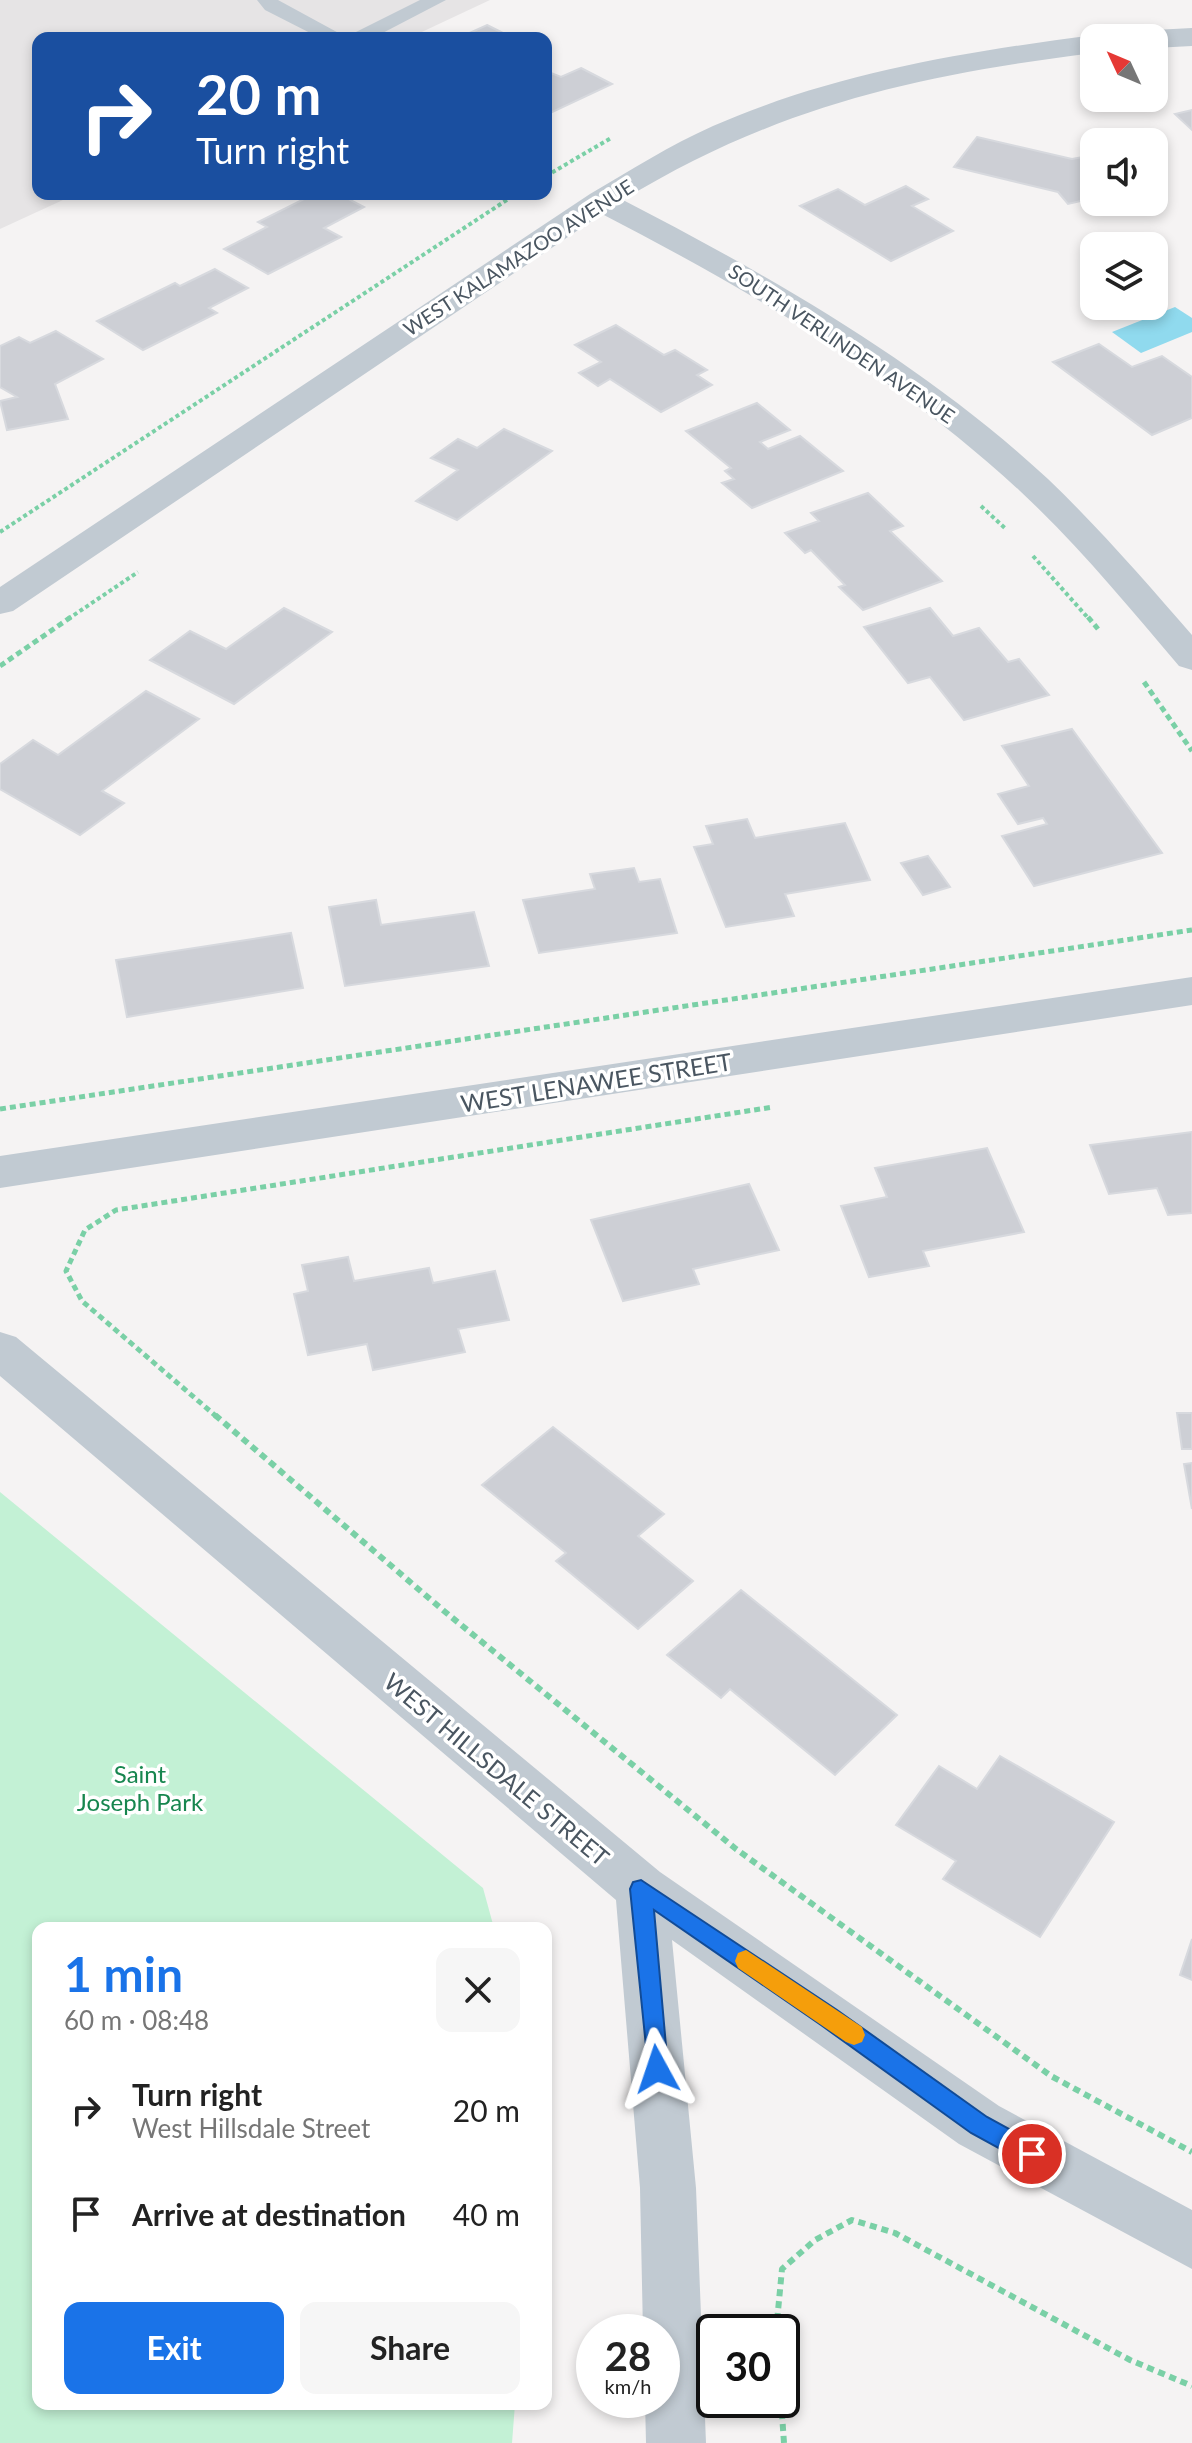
<!DOCTYPE html>
<html lang="en">
<head>
<meta charset="utf-8">
<style>
  :root { --surface:#fff; --page:#f6f6f6; --text:#222; --muted:#767676; --accent:#1a73e8 }
  body { margin:0; font-family:Lato,sans-serif; background:var(--page); color:var(--text); height:100vh; display:flex; flex-direction:column; font-size:30px; white-space:nowrap }
  * { box-sizing:border-box; margin:0 }
  p { font-size:26px; color:var(--muted) }
  .icon { flex:none; width:44px; height:44px; fill:none; stroke:currentColor; stroke-width:2; stroke-linecap:round; stroke-linejoin:round }
  .map { position:relative; flex:1; overflow:hidden }
  .side { position:absolute; left:32px; top:1922px; width:520px; height:488px; display:flex; flex-direction:column; background:var(--surface); border-radius:16px; box-shadow:0 4px 12px #0003 }
  .side>* { flex:none }
  .hud { position:absolute; left:32px; top:32px; width:520px; height:168px; border-radius:16px; box-shadow:0 4px 12px #0003; background:#1a4fa0; color:#fff; overflow:hidden }
  .needle { width:52px; rotate:314deg }
  .tools { position:absolute; left:1080px; top:24px; display:grid; gap:16px }
  .tools a { display:grid; place-items:center; width:88px; height:88px; border-radius:16px; background:var(--surface); box-shadow:0 4px 12px #0003; font-size:40px }
  .speed { position:absolute; left:576px; top:2314px; display:flex; gap:16px; font-size:40px; font-weight:700; text-align:center }
  .speed>* { display:grid; place-content:center; width:104px; height:104px; border-radius:50%; background:var(--surface); box-shadow:0 4px 12px #0003; line-height:1 }
  .speed small { font-size:20px; font-weight:400 }
  .speed .limit { border:4px solid #111; border-radius:12px; background:#fff; color:#111 }
  .pin { position:absolute; display:grid; place-items:center; width:68px; height:68px; color:#fff; margin:-34px; border:4px solid #fff; border-radius:50%; box-shadow:0 2px 8px #0007 }
  .me { position:absolute; width:88px; margin:-44px; rotate:355deg; stroke-linejoin:round; filter:drop-shadow(0 0 6px #0008) }
  .turn { display:flex; align-items:center; gap:28px; height:168px; padding:0 32px; font-size:36px }
  .turn .icon { width:104px; height:104px; stroke-width:2.5 }
  .turn b { display:block; font-size:56px; line-height:68px }
  .round { display:grid; place-items:center; flex:none; width:84px; height:84px; border-radius:16px; background:var(--page) }
  .head { display:flex; align-items:center; justify-content:space-between; height:136px; padding:0 32px }
  h1 { font-size:48px; font-weight:700; line-height:60px; color:var(--accent) }
  .primary-button { display:flex; gap:16px; margin-top:auto; padding:16px 32px }
  .primary-button a { flex:1; height:92px; border-radius:16px; background:var(--accent); color:#fff; font-size:32px; font-weight:700; line-height:92px; text-align:center }
  .primary-button a+a { background:var(--page); color:var(--text) }
  ul { padding:0; list-style:none }
  li { display:flex; align-items:center; gap:24px; height:104px; padding:0 32px }
  li div { flex:1 }
  li b { display:block; font-size:30px }
  li em { font-style:normal }
  .map>svg:first-child { display:block }
  .education { fill:#e6e4e5 }
  .green { fill:#c3f1d5 }
  .water { fill:#90daee }
  .building { fill:#cdcfd5; stroke:#d7d9de; stroke-width:2 }
  .lines { fill:none; stroke-linecap:round; stroke-linejoin:round }
  .path-far2 { stroke:#7ad0a6; stroke-width:4; stroke-dasharray:4 3; stroke-linecap:butt }
  .path-far1 { stroke:#7ad0a6; stroke-width:5; stroke-dasharray:6 4; stroke-linecap:butt }
  .path { stroke:#7ad0a6; stroke-width:6; stroke-dasharray:7 5; stroke-linecap:butt }
  .lane { fill:#c1cad2; fill-rule:evenodd }
  .street { fill:#c1cad2; fill-rule:evenodd }
  .route { fill:#1a73e8; stroke:#114b97; stroke-width:2 }
  .slow { fill:#f59e0b }
  .labels { text-anchor:middle; dominant-baseline:central; stroke-width:7; stroke-linejoin:round; paint-order:stroke }
  .far-street-label { font-size:20px; fill:#4a5661; stroke:#fff }
  .street-label { font-size:24px; fill:#4a5661; stroke:#fff }
  .park-label { font-size:24px; fill:#17864f; stroke:#fff }
</style>
</head>
<body>
<div class="map">
<svg width="1192" height="2443" viewBox="0 0 1192 2443">
  <rect width="100%" height="100%" fill="#f5f3f3"/>
  <polygon class="education" points="0,0 490,0 409,38 38,38 38,194 76,194 0,229"/>
  <polygon class="green" points="0,1492 483,1888 494,1928 38,1928 38,2404 515,2404 512,2443 0,2443"/>
  <polygon class="water" points="1175,307 1192,318 1192,332 1141,353 1112,332"/>
  <g class="building">
    <polygon points="487,25 505,34 496,38 463,36"/>
    <polygon points="581,68 612,84 546,115 546,71 561,77"/>
    <polygon points="1192,110 1192,130 1175,114"/>
    <polygon points="977,137 1072,159 1094,155 1094,198 1068,204 1058,192 954,167"/>
    <polygon points="906,186 928,199 912,206 953,231 891,261 800,206 838,189 865,205"/>
    <polygon points="314,194 339,194 364,207 324,228 341,237 268,274 224,249 267,227 258,222"/>
    <polygon points="215,269 248,288 209,308 217,313 143,350 97,321 175,283 180,286"/>
    <polygon points="616,325 664,355 675,350 707,370 697,375 712,385 661,412 610,379 598,386 579,373 601,362 575,345"/>
    <polygon points="56,331 103,359 55,384 68,419 7,430 0,401 17,397 0,387 0,346 19,337 30,343"/>
    <polygon points="1099,344 1132,367 1162,356 1192,377 1192,418 1152,435 1053,362"/>
    <polygon points="757,403 790,430 760,442 768,449 800,436 843,471 752,508 722,483 734,479 725,471 731,468 686,431"/>
    <polygon points="504,429 552,451 457,520 416,501 458,470 431,458 458,439 477,448"/>
    <polygon points="868,493 903,526 890,531 942,581 863,610 839,587 845,585 811,550 805,553 785,533 819,521 811,513"/>
    <polygon points="284,608 332,632 234,704 150,660 190,631 226,649"/>
    <polygon points="930,608 953,636 979,628 1008,662 1019,659 1049,695 964,720 930,677 908,683 864,627"/>
    <polygon points="146,691 199,719 102,791 124,803 80,835 0,789 0,764 33,740 58,755"/>
    <polygon points="1072,729 1162,853 1034,886 1002,836 1047,824 1043,818 1018,824 998,794 1029,786 1002,746"/>
    <polygon points="747,819 755,838 845,823 870,880 785,894 794,916 726,927 694,847 713,844 706,826"/>
    <polygon points="928,856 950,887 923,895 901,863"/>
    <polygon points="634,868 639,882 660,879 677,933 539,953 523,900 595,889 590,874"/>
    <polygon points="376,900 381,925 474,912 489,966 345,986 329,907"/>
    <polygon points="291,933 303,988 127,1017 116,960"/>
    <polygon points="1192,1132 1192,1213 1168,1215 1157,1188 1109,1194 1090,1145"/>
    <polygon points="987,1148 1024,1232 923,1251 929,1266 869,1277 841,1206 887,1197 875,1168"/>
    <polygon points="749,1184 779,1250 693,1269 699,1284 623,1301 591,1220"/>
    <polygon points="348,1257 354,1281 429,1268 433,1283 495,1271 509,1320 458,1329 465,1352 373,1370 367,1344 308,1355 294,1294 308,1291 302,1265"/>
    <polygon points="1177,1413 1192,1413 1192,1449 1182,1449"/>
    <polygon points="553,1427 664,1514 638,1536 693,1581 638,1629 556,1561 566,1553 482,1485"/>
    <polygon points="1192,1463 1192,1509 1184,1464"/>
    <polygon points="741,1590 897,1715 835,1775 730,1689 721,1698 667,1655"/>
    <polygon points="1000,1756 1114,1822 1040,1937 943,1879 956,1861 896,1825 939,1766 977,1789"/>
    <polygon points="1192,1939 1192,1980 1180,1975"/>
  </g>
  <g class="lines">
    <g class="path-far2">
      <polyline points="546,176 611,138"/>
      <polyline points="981,506 1006,529"/>
      <polyline points="0,532 516,194"/>
      <polyline points="1033,556 1089,619"/>
      <polyline points="68,619 138,572"/>
    </g>
    <g class="path-far1">
      <polyline points="1088,617 1098,629"/>
      <polyline points="0,666 71,617"/>
      <polyline points="1144,682 1192,751"/>
      <polyline points="0,1109 1192,930"/>
      <polyline points="217,1417 82,1301 66,1271 85,1230 116,1210 773,1107"/>
    </g>
    <g class="path">
      <polyline points="215,1415 444,1611 736,1849 1051,2076 1192,2152"/>
      <polyline points="776,2332 782,2269 815,2240 852,2220 895,2233 1130,2360 1192,2386"/>
      <polyline points="781,2400 784,2443"/>
    </g>
    <polygon class="lane" points="257,0 278,0 346,37 420,0 446,0 373,38 320,38 265,10"/>
    <g class="street">
      <polygon points="1192,28 1192,46 1154,48 1154,38 1140,38 1154,30"/>
      <path d="M 1094,35 L 1104,38 L 1094,38 L 1094,53 C 918,75 777,106 623,200 C 774,278 924,364 1048,479 C 1099,528 1146,582 1192,635 L 1192,670 L 1179,666 C 1128,606 1078,545 1020,491 C 897,377 751,291 602,214 L 13,611 L 0,614 L 0,587 L 590,194 C 631,170 670,145 713,126 C 834,73 964,52 1094,35 Z"/>
      <polygon points="1192,977 1192,1005 0,1188 0,1156"/>
      <polygon points="0,1332 16,1337 660,1872 999,2106 1192,2210 1192,2269 959,2144 672,1940 696,2188 706,2443 646,2443 645,2400 662,2400 662,2332 643,2332 640,2188 616,1900 0,1376"/>
    </g>
  </g>
  <polygon class="route" points="641,1880 837,2010 987,2117 1040,2146 1044,2154 1040,2162 1032,2165 1024,2162 971,2133 821,2025 654,1910 668,2069 665,2076 657,2079 649,2076 630,1889 633,1882"/>
  <polygon class="slow" points="746,1950 862,2027 865,2035 862,2042 854,2045 846,2042 738,1968 735,1961 738,1953"/>
  <g class="labels">
    <g class="far-street-label">
      <text transform="translate(518 257) rotate(-33)">WEST KALAMAZOO AVENUE</text>
      <text transform="translate(842 343) rotate(34)">SOUTH VERLINDEN AVENUE</text>
    </g>
    <g class="street-label">
      <text transform="translate(596 1082) rotate(-9)">WEST LENAWEE STREET</text>
      <text transform="translate(497 1769) rotate(40)">WEST HILLSDALE STREET</text>
    </g>
    <g class="park-label">
      <text x="140" y="1773">Saint<tspan x="140" dy="28">Joseph Park</tspan></text>
    </g>
  </g>
</svg>
<div class="tools">
<a><svg class="needle" viewBox="-14 -14 28 28"><path d="M0-13l5 13h-10z" fill="#e53935"/><path d="M0 13l5-13h-10z" fill="#767676"/></svg></a>
<a><svg class="icon" aria-label="sound" viewBox="0 0 24 24"><path d="M4 9h4l5-4v14l-5-4H4zM17 9q2 3 0 6"/></svg></a>
<a><svg class="icon" aria-label="layers" viewBox="0 0 24 24"><path d="M12 4l9 5-9 5-9-5zM3 14l9 5 9-5"/></svg></a>
</div>
<div class="speed"><div>28<small>km/h</small></div><div class="limit">30</div></div>
<div class="pin" style="left:1032px;top:2154px;background:#d93025"><svg class="icon" aria-label="arrive" viewBox="0 0 24 24"><path d="M6 21V4h12l-3 4 3 4H6"/></svg></div>
<svg class="me" style="left:657px;top:2069px" viewBox="-20 -20 40 40"><path d="M0-17L14 15 0 8-14 15z" fill="#1a73e8" stroke="#fff" stroke-width="4"/></svg>
<div class="hud">
<div class="turn"><svg class="icon" aria-label="right" viewBox="0 0 24 24"><path d="M7 20v-9h11M14 6l5 5-5 5"/></svg><div><b>20 m</b>Turn right</div></div>
</div>
<section class="side">
<div class="head"><div><h1>1 min</h1><p>60 m · 08:48</p></div><a class="round"><svg class="icon" aria-label="close" viewBox="0 0 24 24"><path d="M6 6l12 12M18 6L6 18"/></svg></a></div>
<ul>
<li><svg class="icon" aria-label="right" viewBox="0 0 24 24"><path d="M7 20v-9h11M14 6l5 5-5 5"/></svg><div><b>Turn right</b><p>West Hillsdale Street</p></div><em>20 m</em></li>
<li><svg class="icon" aria-label="arrive" viewBox="0 0 24 24"><path d="M6 21V4h12l-3 4 3 4H6"/></svg><div><b>Arrive at destination</b></div><em>40 m</em></li>
</ul>
<div class="primary-button"><a>Exit</a><a>Share</a></div>
</section>
</div>
</body>
</html>
